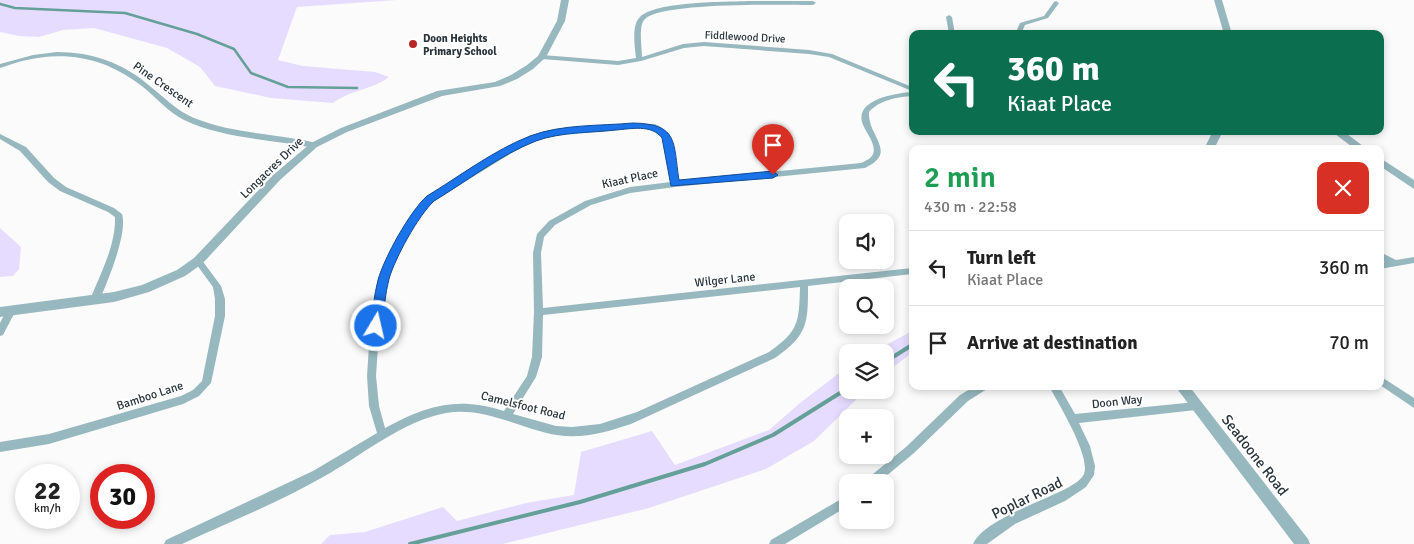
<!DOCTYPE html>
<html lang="en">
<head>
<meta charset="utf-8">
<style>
  :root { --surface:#fff; --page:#f2f2f2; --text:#222; --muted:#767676; --line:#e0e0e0 }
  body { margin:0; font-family:Signika,sans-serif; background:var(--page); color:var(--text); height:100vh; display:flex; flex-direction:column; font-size:19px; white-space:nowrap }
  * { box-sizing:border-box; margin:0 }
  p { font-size:16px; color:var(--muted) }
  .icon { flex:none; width:28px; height:28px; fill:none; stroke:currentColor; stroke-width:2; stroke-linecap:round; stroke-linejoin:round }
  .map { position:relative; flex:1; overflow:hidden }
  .sheet { position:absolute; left:909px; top:145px; width:475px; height:245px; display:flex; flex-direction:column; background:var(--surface); border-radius:10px; box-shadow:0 2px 8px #0003 }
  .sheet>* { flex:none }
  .top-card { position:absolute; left:909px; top:30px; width:475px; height:105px; border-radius:10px; box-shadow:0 2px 8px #0003; background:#0b6e4f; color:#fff; overflow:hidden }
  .controls { position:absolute; left:839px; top:214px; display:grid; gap:10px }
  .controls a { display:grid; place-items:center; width:55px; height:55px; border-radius:10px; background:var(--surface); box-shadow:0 2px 8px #0003; font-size:25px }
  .speed { position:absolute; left:15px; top:464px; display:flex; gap:10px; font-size:25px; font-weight:700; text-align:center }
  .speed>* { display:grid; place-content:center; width:65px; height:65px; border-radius:50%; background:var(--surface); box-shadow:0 2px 8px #0003; line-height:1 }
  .speed small { font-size:12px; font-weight:400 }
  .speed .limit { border:8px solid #d22; background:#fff; color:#111 }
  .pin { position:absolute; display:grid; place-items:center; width:42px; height:42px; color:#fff; margin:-51px -21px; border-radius:50% 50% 50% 0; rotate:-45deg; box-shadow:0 0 5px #0007 }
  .pin .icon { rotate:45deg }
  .me { position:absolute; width:55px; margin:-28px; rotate:9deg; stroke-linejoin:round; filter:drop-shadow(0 0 4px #0008) }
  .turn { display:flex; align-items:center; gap:18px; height:105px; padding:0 15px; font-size:22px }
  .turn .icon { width:65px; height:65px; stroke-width:2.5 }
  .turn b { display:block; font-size:35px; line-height:42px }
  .round { display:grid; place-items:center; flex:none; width:52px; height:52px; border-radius:10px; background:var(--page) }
  .overview { display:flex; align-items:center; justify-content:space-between; height:85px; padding:0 15px }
  h1 { font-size:30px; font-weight:600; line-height:38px; color:#1e9e55 }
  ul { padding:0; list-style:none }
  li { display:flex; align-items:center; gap:15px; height:75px; padding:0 15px; border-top:1px solid var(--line) }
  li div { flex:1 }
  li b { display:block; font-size:19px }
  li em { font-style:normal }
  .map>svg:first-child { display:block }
  .green { fill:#e6dcff }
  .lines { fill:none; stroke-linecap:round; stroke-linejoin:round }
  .stream-far1 { stroke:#64a097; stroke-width:2.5 }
  .stream { stroke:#64a097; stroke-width:4 }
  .minor { fill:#97b8be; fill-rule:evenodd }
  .tertiary { fill:#97b8be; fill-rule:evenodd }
  .route { fill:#1a73e8; stroke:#114b97 }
  .poi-dot { fill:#b72726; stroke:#fff; stroke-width:2 }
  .labels { text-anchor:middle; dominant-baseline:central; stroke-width:4; stroke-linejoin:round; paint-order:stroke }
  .far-street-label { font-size:11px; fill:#29343c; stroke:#fff }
  .far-poi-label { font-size:11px; font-weight:bold; fill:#29343c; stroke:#fff; text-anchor:start }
  .street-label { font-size:12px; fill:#29343c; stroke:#fff }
  .near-street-label { font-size:15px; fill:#29343c; stroke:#fff }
</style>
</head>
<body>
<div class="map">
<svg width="1414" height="544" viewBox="0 0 1414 544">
  <rect width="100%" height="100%" fill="#fbfbfb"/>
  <g class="green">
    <path d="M 0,0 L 397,0 L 297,7 L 278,60 L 303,66 L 375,72 L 389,77 C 372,90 350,90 333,103 L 271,98 L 215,86 L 200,67 L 167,48 L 94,28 L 63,30 L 39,37 L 19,36 L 0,32 Z"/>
    <polygon points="0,228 21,247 19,269 13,276 0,277"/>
    <polygon points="912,331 912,353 885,373 885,352 873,352"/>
    <polygon points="847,367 848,390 866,390 814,441 766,469 649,508 503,544 321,544 330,535 365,532 443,507 457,521 526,503 574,495 581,452 652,431 675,465 769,430 800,403"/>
  </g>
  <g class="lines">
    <polyline class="stream-far1" points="0,4 15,8 125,13 197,34 234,49 251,73 288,87 357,88"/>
    <g class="stream">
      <polyline points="885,362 912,345"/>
      <polyline points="410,544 580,502 705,464 773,435 848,388"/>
    </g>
    <g class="minor">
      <path d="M 750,1 L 813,1 L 816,3 L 813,5 C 784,5 663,2 645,19 C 638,25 642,48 642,57 L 683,44 L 704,42 L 809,50 L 832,54 L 912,87 L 912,91 L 829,57 L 809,54 L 704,46 L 684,48 L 641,61 L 618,65 L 542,59 L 539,57 L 542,55 L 618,61 L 636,58 C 635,48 631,25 640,17 C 655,1 727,2 750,1 Z"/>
      <polygon points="1056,1 1059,3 1048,18 1025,25 1021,34 1015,34 1020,23 1044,16 1054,2"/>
      <polygon points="949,15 952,17 955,34 949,34 946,17"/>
      <path d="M 57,52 C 92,52 124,63 151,87 C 165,98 177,111 194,118 C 233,134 276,133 317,143 L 318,145 L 314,148 C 272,139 224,139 184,120 C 168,112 157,98 143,87 C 106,58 67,50 22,61 C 14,63 7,66 0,68 L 0,64 L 33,55 Z"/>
      <path d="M 912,92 L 912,96 C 898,97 879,100 869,112 C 867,136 899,152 865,168 L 675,187 L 630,193 L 591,205 L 555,225 L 544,237 L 541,253 L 543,308 L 912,268 L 912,274 L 808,286 C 808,323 808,335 775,358 L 631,424 C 607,432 583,439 557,435 C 520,429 485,406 446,413 C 404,420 361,456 323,477 C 278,503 229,522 182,544 L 164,544 L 166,540 L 313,471 L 377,433 L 369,406 L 367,376 L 369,346 L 377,286 L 383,268 L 392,249 L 419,204 L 509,147 L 531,136 L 556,131 L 633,124 L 655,124 L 661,127 L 670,135 L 678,181 L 861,163 C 865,161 871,159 873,154 C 877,144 865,132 862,122 C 856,99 897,93 912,92 ZM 633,128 L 651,128 L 663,138 L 671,182 L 630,187 L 585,201 L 549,221 L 537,234 L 533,253 L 534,312 L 532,357 L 527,376 L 504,411 C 457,396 427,405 385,428 L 379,406 L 376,376 L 378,346 L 387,282 L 396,258 L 409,234 L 425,208 L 434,201 L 515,151 L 536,140 L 556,135 ZM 800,287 C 799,322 799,331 769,352 L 637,412 L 600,424 L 572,427 L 556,426 L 513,414 L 536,377 L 542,357 L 543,315 Z"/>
      <path d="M 0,134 L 26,147 L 54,178 L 66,187 L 114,208 L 122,214 C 128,233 107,284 98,303 L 92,303 L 90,300 C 100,274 116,246 115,217 L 108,212 L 60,191 L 48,182 L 20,151 L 0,139 Z"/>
      <polygon points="1380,252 1396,260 1414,257 1414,263 1380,269 1380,263 1385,262 1380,259"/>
      <polygon points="198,258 201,259 221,286 225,299 225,316 211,383 199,396 183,404 49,444 0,452 0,442 49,434 181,396 193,390 202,381 215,316 215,299 213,287 194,261"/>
      <polygon points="11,306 14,307 16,310 3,335 0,336 0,323 8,307"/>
      <polygon points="1380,376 1414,398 1414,408 1380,385"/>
      <polygon points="975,386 989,386 987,389 968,401 914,453 879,482 867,482 868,478 906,447 960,395"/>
      <path d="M 1049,386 L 1059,386 L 1075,414 L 1196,402 L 1200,403 L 1201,406 L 1200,409 L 1196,410 L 1079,423 L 1090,446 L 1095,466 L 1094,475 L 1086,487 L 1065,501 L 1015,524 L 987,544 L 973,544 C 983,520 1046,500 1069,487 C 1074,484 1081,480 1084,474 C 1091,456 1058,403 1049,386 Z"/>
      <polygon points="848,495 848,506 785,544 769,544 771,540"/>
    </g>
    <g class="tertiary">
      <polygon points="561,0 569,0 565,21 546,57 533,69 517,79 500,86 442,96 347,132 317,147 280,180 202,264 185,276 149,292 114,302 0,317 0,307 114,292 142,285 177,270 194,258 272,176 311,143 341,128 437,91 495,82 511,75 527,65 538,56 557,21"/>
      <polygon points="1214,0 1222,0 1232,34 1224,34"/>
      <polygon points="1213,131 1223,131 1214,149 1204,149"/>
      <polygon points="1331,131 1343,131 1367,149 1355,149"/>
      <polygon points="1380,158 1414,180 1414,189 1380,166"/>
      <polygon points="1175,386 1189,386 1308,539 1310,544 1294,544"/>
    </g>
  </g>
  <path class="route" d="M 633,123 C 679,124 673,142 679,180 L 773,171 L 778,175 L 773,178 L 671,186 L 662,138 C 652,124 630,129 616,130 C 590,133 560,132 536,141 C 500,155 467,181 434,201 C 418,216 395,258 389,279 C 385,294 384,311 382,326 L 380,330 L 372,330 L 370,326 C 373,311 374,295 378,280 C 384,258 410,211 427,196 C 460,176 494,150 530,136 C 562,124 600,126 633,123 Z"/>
  <circle class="poi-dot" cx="413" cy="44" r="5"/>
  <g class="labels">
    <g class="far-street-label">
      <text transform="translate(745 37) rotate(3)">Fiddlewood Drive</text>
    </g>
    <g class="far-poi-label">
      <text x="423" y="38">Doon Heights<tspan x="423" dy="13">Primary School</tspan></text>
    </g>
    <g class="street-label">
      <text transform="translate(163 85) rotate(35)">Pine Crescent</text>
      <text transform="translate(272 168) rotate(-44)">Longacres Drive</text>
      <text transform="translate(630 179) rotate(-12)">Kiaat Place</text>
      <text transform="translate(725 280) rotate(-6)">Wilger Lane</text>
      <text transform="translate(150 396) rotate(-18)">Bamboo Lane</text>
      <text transform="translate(1117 402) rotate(-6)">Doon Way</text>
      <text transform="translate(523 406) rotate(14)">Camelsfoot Road</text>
    </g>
    <g class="near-street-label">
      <text transform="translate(1255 455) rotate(52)">Seadoone Road</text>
      <text transform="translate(1027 498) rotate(-26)">Poplar Road</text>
    </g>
  </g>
</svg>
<div class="controls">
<a><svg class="icon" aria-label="sound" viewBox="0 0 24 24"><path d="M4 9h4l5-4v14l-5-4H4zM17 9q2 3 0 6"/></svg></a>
<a><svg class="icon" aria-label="search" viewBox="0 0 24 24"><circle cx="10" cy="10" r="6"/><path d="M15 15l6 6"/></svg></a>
<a><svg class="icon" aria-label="layers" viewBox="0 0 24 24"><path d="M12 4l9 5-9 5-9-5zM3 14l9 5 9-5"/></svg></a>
<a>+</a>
<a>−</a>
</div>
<div class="speed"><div>22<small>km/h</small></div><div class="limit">30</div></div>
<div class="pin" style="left:773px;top:175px;background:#d93025"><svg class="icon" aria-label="arrive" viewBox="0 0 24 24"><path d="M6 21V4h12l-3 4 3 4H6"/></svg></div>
<svg class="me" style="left:376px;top:326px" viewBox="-20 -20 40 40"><circle r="17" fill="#1a73e8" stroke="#fff" stroke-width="3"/><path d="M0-11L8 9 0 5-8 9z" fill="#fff"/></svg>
<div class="top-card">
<div class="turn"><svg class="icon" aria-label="left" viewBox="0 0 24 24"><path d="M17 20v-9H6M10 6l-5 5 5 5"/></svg><div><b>360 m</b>Kiaat Place</div></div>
</div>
<section class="sheet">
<div class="overview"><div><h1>2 min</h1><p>430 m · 22:58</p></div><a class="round" style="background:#d93025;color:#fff"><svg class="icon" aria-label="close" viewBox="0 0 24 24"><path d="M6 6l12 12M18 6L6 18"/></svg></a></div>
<ul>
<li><svg class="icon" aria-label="left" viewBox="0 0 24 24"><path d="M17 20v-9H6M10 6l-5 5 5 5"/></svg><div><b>Turn left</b><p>Kiaat Place</p></div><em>360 m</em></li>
<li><svg class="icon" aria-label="arrive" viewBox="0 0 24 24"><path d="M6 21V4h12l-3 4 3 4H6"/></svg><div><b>Arrive at destination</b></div><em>70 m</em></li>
</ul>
</section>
</div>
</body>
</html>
